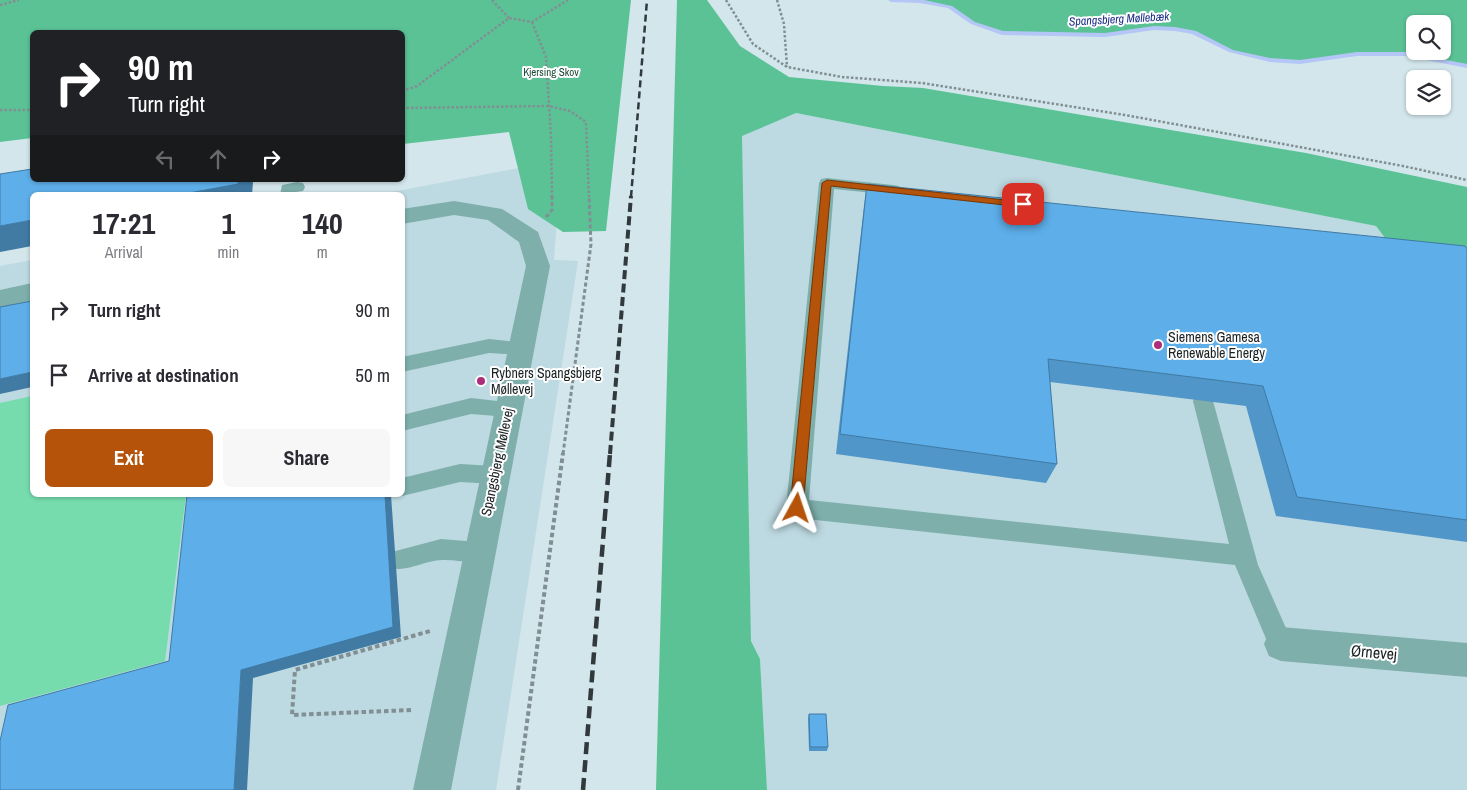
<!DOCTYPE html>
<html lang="en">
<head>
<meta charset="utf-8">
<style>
  :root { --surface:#fff; --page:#f7f7f7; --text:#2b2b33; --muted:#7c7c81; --accent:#b45309 }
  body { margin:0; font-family:"Archivo Narrow",sans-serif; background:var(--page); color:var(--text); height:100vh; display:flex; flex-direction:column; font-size:19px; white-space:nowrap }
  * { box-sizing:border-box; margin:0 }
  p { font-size:16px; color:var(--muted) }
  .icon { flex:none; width:28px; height:28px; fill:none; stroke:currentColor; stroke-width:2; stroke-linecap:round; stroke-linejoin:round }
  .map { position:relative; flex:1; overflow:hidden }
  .side { position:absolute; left:30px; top:192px; width:375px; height:305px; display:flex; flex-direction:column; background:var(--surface); border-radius:8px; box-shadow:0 1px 4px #0004 }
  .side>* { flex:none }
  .top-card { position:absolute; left:30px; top:30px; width:375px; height:152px; border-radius:8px; box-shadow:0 1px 4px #0004; background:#202124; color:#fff; overflow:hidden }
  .fabs { position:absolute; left:1406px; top:15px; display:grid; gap:10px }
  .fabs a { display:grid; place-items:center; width:45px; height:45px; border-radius:8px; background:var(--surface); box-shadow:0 1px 4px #0004; font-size:25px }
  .pin { position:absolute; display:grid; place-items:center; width:42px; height:42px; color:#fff; margin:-21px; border-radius:10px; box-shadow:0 2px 8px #0006 }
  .me { position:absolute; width:55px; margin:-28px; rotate:5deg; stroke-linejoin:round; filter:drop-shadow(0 0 4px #0008) }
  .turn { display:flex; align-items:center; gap:18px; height:105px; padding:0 15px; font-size:22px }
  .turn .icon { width:65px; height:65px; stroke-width:2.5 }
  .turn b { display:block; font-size:35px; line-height:42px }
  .lanes { display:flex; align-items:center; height:48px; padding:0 15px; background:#0003; justify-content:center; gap:25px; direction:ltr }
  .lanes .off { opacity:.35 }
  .eta { display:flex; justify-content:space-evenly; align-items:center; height:85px; text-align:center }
  .eta b { font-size:30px; font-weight:800; line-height:35px }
  .primary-button { display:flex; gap:10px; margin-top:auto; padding:10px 15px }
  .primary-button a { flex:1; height:58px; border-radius:8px; background:var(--accent); color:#fff; font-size:20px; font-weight:800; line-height:58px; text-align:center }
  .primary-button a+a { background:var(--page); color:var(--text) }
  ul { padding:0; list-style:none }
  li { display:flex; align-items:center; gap:15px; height:65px; padding:0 15px }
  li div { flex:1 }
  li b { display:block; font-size:19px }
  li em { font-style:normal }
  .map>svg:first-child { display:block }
  .built { fill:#bdd9e1 }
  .green { fill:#76dcae }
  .forest { fill:#5bc296; fill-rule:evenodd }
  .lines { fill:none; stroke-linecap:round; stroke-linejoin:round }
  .stream { fill:#b4c6f6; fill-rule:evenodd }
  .path-far2 { stroke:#818f93; stroke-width:2.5; stroke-dasharray:2.5 2; stroke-linecap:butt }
  .path-far1 { stroke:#818f93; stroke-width:3; stroke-dasharray:4 2.5; stroke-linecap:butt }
  .path { stroke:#818f93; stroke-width:4; stroke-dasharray:4.5 3; stroke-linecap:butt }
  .service { fill:#7eafab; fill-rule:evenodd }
  .minor { fill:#7eafab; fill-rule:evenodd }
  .rail-far2 { stroke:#31393c; stroke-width:2.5; stroke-dasharray:7 4; stroke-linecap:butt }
  .rail-far1 { stroke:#31393c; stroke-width:4; stroke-dasharray:9 4.5; stroke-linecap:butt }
  .rail { stroke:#31393c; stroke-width:4.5; stroke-dasharray:12 6; stroke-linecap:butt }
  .wall { fill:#5096c8 }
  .shaded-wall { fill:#417aa3 }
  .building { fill:#5daee9; stroke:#417aa3 }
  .route { fill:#b45309; stroke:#753606 }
  .poi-dot { fill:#ad2d7b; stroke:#fff; stroke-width:2 }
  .labels { text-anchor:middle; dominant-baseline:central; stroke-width:4; stroke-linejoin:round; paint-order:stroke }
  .far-park-label { font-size:11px; fill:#1f4a37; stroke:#fff }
  .far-water-label { font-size:12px; font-style:italic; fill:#1d2f87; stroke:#fff }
  .poi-label { font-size:14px; fill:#1a2123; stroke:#fff; text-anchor:start }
  .street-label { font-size:14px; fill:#1a2123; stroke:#fff }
  .near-street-label { font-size:16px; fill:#1a2123; stroke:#fff }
</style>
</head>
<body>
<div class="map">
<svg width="1467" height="790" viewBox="0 0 1467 790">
  <rect width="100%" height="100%" fill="#d2e6eb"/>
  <g class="built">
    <polygon points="796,113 1376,226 1391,246 1467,262 1467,790 767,790 760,659 751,641 741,136"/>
    <polygon points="561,160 554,260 578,261 496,790 0,790 0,266 32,260 32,495 402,495 402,195 376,195"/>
  </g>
  <polygon class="green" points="32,396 32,495 186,495 165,661 0,706 0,403"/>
  <g class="forest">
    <polygon points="0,0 631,0 606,231 563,232 528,209 509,132 403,144 402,32 32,32 32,138 0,142"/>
    <polygon points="677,0 707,0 740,46 789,77 883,86 923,88 1306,153 1467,187 1467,262 1391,246 1376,226 796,113 742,136 751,641 760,659 767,790 656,790"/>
    <path d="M 891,0 L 1467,0 L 1467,66 L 1406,54 L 1357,54 L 1300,62 L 1270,60 L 1231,51 L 1195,32 L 1175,29 L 1154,28 L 1105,35 L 1002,33 L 973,23 L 950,7 L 920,1 ZM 1415,24 L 1442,24 L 1442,51 L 1415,51 Z"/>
  </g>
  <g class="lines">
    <polygon class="stream" points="888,0 924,0 952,6 975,22 1003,31 1105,33 1154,26 1175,27 1196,31 1233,50 1270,58 1300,60 1357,52 1406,52 1467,64 1467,68 1406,56 1357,56 1300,64 1270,62 1229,52 1192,34 1175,31 1154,30 1105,37 1002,35 971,24 948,8 920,3 891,2"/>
    <g class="path-far2">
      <polyline points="492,0 509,18"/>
      <polyline points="726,0 753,44 787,67 842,77 922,83 1125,115 1403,166 1467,180"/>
      <polyline points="777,0 784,24 787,67"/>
      <polyline points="0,5 19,0"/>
      <polyline points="532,22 546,57 551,136 552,197"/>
      <polyline points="402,91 417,86 509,18 532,22 568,0"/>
      <polyline points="402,108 549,106 570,111 586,122 589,197"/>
      <polyline points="0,110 32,110"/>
    </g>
    <g class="path-far1">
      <polyline points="546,217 552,210 552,196"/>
      <polyline points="563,454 591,244 589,196"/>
    </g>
    <g class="path">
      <polyline points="411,710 292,715 295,670 430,631"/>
      <polyline points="518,790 563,453"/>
    </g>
    <g class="service">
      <polygon points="827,178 893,185 899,186 901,190 899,194 893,195 834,189 809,500 1229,544 1193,401 1196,395 1203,393 1210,395 1213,401 1258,565 1293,644 1290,653 1281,656 1272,653 1235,565 797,518 789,515 786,508 819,183 821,179"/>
      <polygon points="297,182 303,183 305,187 303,191 296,192 296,195 280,195 282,185"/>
      <polygon points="489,339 528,343 531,348 528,353 521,355 489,353 402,372 402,357"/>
      <polygon points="471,398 515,403 518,409 515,415 508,417 471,414 402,431 402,415"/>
      <polygon points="460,464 495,466 503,469 506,475 503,481 495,484 460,482 402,496 398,495 402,495 402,478"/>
      <path d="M 441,539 L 478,542 L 486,545 L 490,552 L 486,559 C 472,565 457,559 442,560 C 424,560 406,574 388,567 L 384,560 L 388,553 Z"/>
    </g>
    <g class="minor">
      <polygon points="454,201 502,209 538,232 550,266 451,790 413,790 526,266 519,242 488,220 454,215 402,224 402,209"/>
      <polygon points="32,283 32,301 0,308 0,290"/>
      <polygon points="1281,627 1467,643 1467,677 1281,661 1269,656 1264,644 1269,632"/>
    </g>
    <polyline class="rail-far2" points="631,197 647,0"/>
    <polyline class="rail-far1" points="610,454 631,196"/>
    <polyline class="rail" points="583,790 610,453"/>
  </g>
  <g class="wall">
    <polygon points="867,184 1467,249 1467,542 1276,516 1246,406 1050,382 1057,464 1046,483 836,454 864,206"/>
    <polygon points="809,714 828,747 827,751 809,751 808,718"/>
  </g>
  <g class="shaded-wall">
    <polygon points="239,180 252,180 253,182 252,195 178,195"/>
    <polygon points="32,220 32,246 0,252 0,226"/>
    <polygon points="32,372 32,387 0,394 0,379"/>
    <polygon points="385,495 391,495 401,637 253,678 247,790 234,790 241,670"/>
  </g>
  <g class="building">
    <polygon points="32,169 32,180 239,180 238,184 178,195 32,195 32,220 0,226 0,174"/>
    <polygon points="867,184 1465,246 1467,249 1467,520 1297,497 1263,386 1048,359 1057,464 840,434"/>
    <polygon points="32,301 32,372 0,379 0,307"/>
    <polygon points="187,495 385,495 393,627 241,670 234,790 0,790 0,741 8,705 169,661"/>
    <polygon points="809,714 826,714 828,747 810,747"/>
  </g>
  <polygon class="route" points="827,180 1023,202 1027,204 1023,207 831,186 803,508 801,512 797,514 792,512 790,508 822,183"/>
  <g class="poi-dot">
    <circle cx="1158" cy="345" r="5"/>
    <circle cx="481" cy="381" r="5"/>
  </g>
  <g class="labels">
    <g class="far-park-label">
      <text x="551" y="72">Kjersing Skov</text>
    </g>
    <g class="far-water-label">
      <text transform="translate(1119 19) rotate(-3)">Spangsbjerg Møllebæk</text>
    </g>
    <g class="poi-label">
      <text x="1168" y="337">Siemens Gamesa<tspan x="1168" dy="16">Renewable Energy</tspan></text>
      <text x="491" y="373">Rybners Spangsbjerg<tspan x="491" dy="16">Møllevej</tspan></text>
    </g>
    <g class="street-label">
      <text transform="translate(497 462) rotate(-78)">Spangsbjerg Møllevej</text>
    </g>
    <g class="near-street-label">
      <text transform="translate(1374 652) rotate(5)">Ørnevej</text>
    </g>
  </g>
</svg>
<div class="fabs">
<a><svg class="icon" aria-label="search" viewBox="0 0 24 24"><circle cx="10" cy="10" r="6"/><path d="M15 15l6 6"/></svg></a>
<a><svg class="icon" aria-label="layers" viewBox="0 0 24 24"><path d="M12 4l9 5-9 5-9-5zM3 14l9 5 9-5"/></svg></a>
</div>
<div class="pin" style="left:1023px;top:204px;background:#d93025"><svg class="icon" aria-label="arrive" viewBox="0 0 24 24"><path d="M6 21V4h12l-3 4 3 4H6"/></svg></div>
<svg class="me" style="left:797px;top:508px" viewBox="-20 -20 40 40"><path d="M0-17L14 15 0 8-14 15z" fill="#b45309" stroke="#fff" stroke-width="4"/></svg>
<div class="top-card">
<div class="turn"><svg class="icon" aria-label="right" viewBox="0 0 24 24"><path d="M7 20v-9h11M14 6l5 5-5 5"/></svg><div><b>90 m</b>Turn right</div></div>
<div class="lanes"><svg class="icon off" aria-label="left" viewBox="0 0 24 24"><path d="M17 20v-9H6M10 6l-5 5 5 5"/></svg><svg class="icon off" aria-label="ahead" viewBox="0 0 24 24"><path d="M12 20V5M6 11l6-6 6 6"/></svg><svg class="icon" aria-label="right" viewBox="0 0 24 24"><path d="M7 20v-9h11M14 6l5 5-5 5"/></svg></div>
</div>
<section class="side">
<div class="eta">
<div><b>17:21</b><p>Arrival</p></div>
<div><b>1</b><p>min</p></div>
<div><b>140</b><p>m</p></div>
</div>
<ul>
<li><svg class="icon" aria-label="right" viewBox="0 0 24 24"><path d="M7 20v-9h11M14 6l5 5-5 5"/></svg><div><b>Turn right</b></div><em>90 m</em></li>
<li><svg class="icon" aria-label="arrive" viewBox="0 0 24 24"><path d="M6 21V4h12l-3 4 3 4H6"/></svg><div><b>Arrive at destination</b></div><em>50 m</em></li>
</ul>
<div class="primary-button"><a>Exit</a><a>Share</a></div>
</section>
</div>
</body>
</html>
